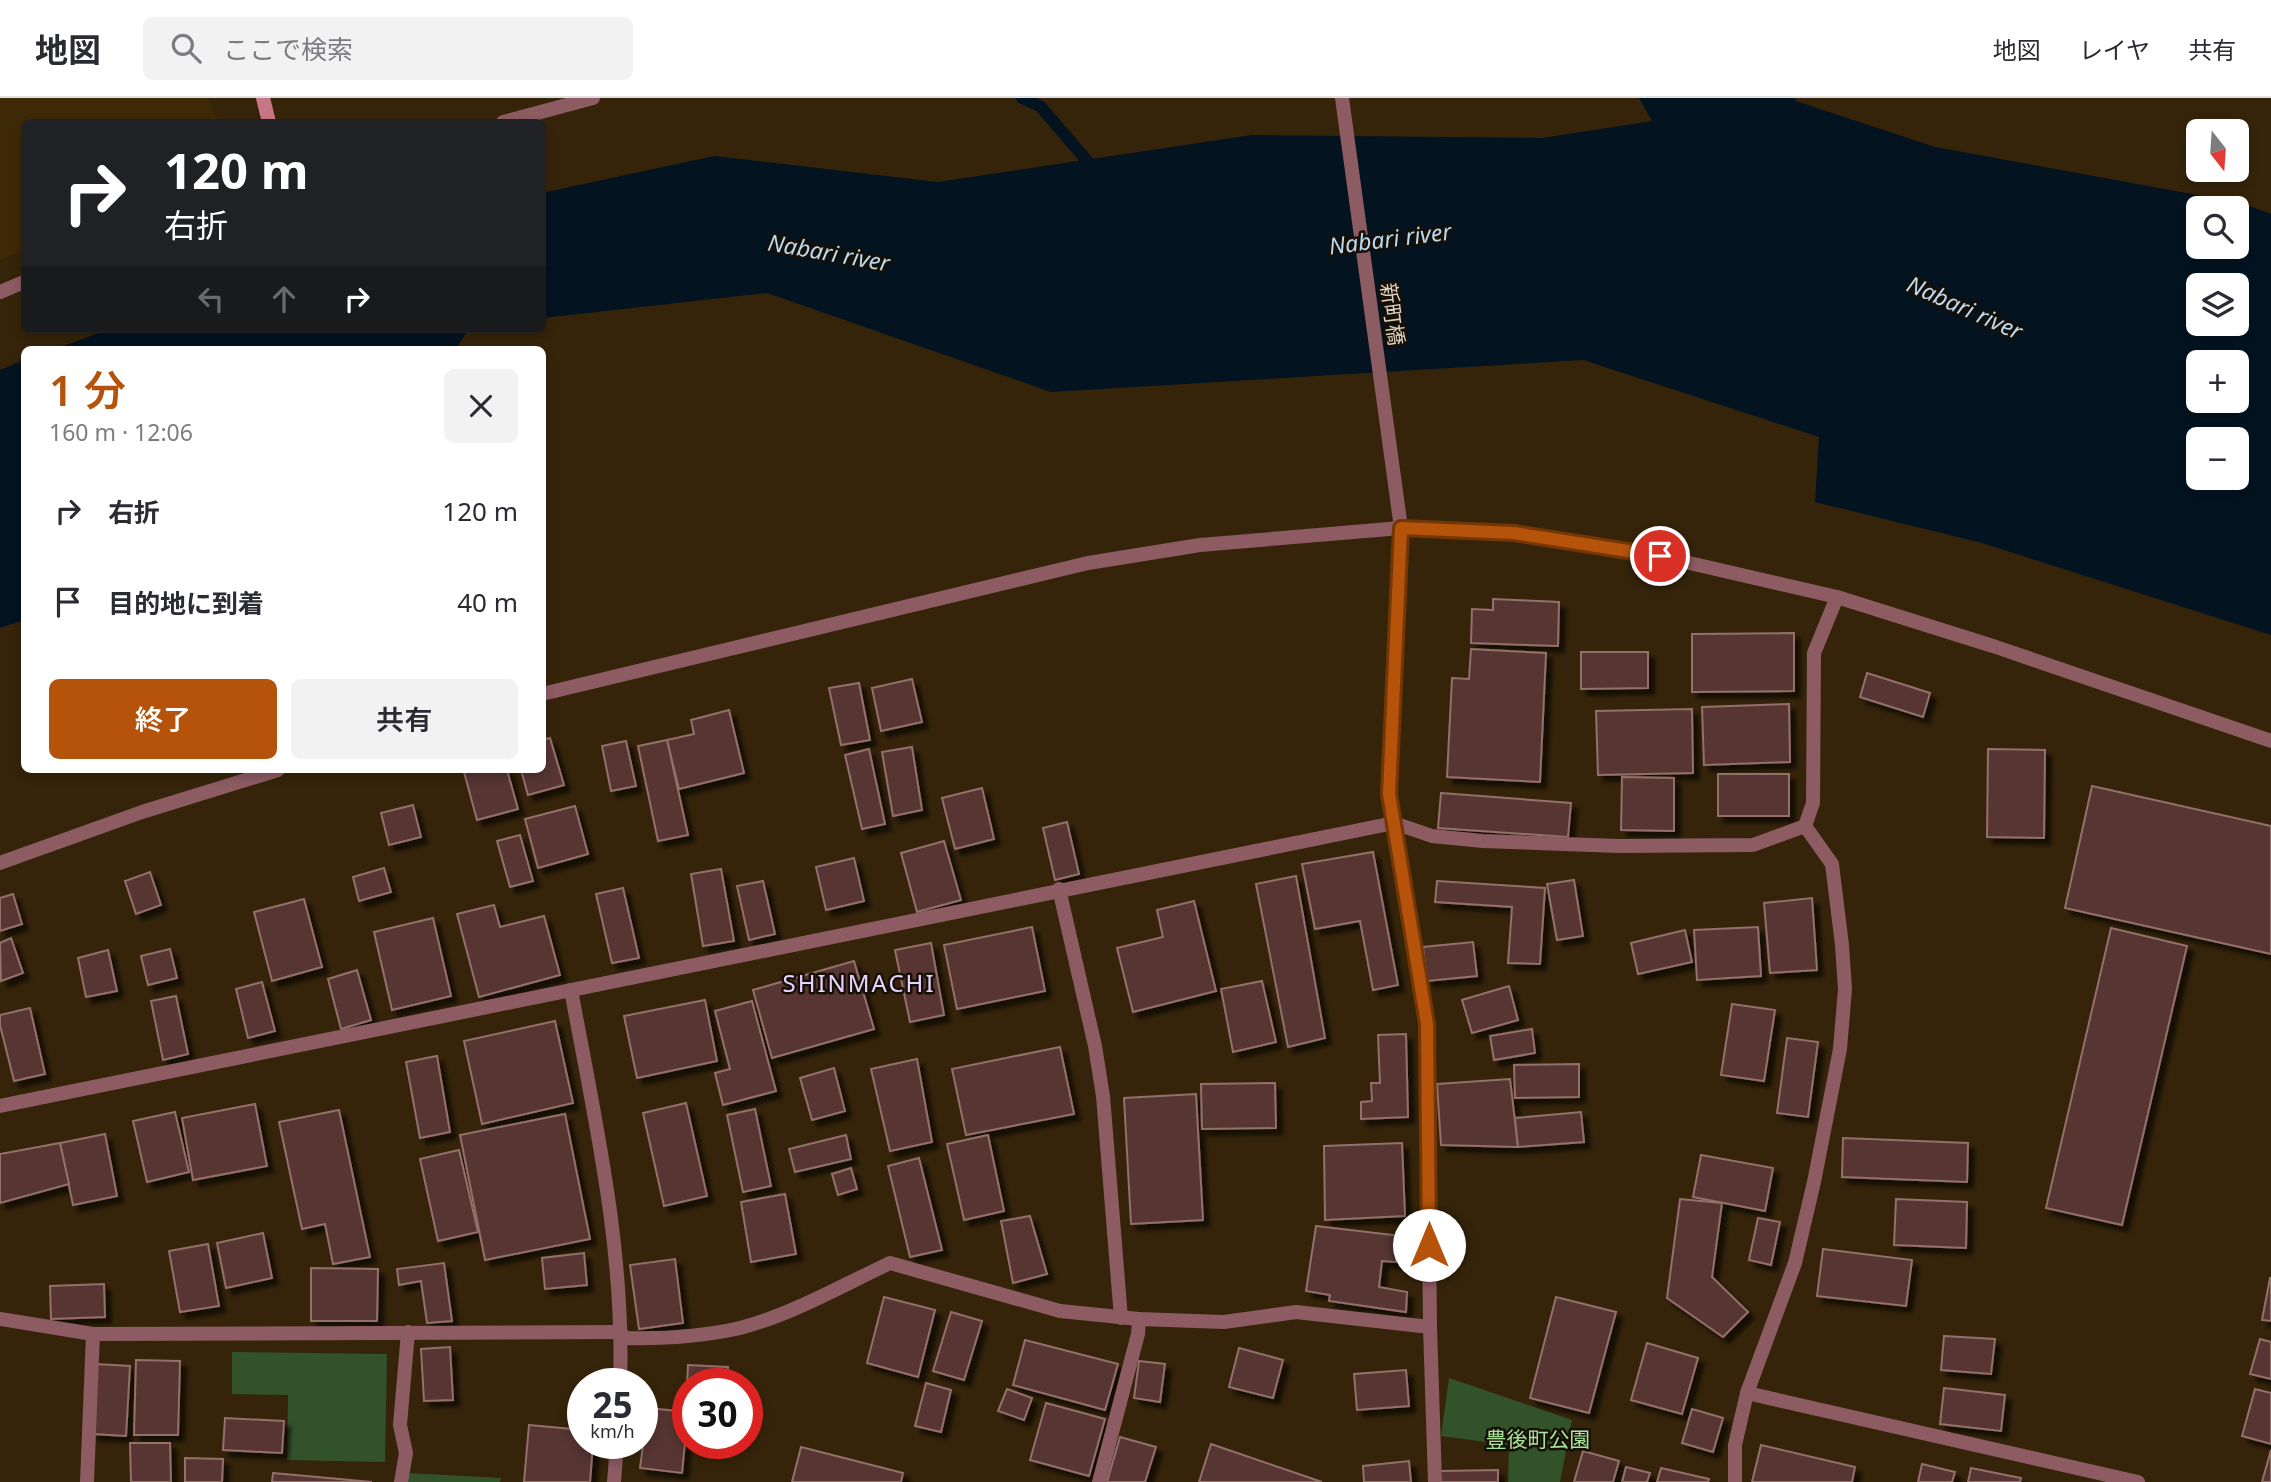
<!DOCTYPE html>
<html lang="ja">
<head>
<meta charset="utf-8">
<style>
  :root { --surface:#fff; --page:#f2f2f3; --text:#2b2b33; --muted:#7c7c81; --line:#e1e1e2; --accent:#b45309 }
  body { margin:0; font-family:"Noto Sans","Noto Sans JP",sans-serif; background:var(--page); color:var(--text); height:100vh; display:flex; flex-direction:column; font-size:26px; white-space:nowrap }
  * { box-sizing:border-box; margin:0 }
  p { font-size:23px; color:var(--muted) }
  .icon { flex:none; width:38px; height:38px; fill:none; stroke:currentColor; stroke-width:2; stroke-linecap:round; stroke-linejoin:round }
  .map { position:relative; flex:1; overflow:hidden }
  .sheet { position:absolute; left:21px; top:248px; width:525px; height:427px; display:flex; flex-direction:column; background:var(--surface); border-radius:10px; box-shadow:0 4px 10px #0003 }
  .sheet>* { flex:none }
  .guide { position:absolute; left:21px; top:21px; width:525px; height:214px; border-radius:10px; box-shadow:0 4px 10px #0003; background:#202124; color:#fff; overflow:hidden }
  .needle { width:46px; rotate:163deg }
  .controls { position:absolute; left:2186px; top:21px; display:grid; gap:14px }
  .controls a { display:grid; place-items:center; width:63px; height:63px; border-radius:10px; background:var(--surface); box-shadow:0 4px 10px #0003; font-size:35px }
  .speed { position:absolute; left:567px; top:1270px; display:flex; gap:14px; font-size:35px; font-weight:700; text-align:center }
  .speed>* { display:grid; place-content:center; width:91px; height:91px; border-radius:50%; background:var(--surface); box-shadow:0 4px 10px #0003; line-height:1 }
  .speed small { font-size:18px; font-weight:400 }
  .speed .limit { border:10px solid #d22; background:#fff; color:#111 }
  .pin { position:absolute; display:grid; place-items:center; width:60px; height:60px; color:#fff; margin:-30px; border:4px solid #fff; border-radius:50%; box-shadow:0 2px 7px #0007 }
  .me { position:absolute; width:77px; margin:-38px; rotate:0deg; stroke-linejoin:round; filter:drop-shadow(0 0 5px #0008) }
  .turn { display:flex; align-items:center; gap:24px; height:147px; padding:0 28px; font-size:32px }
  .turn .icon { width:91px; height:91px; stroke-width:2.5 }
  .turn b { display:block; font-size:49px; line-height:60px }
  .lanes { display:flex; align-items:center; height:66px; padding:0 28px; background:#0003; justify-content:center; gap:35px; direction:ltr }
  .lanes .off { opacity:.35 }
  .round { display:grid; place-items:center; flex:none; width:74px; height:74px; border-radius:10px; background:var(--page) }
  .head { display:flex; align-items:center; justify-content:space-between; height:119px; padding:0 28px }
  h1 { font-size:42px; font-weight:600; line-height:52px; color:var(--accent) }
  .cta { display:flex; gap:14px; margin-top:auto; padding:14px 28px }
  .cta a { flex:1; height:80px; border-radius:10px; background:var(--accent); color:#fff; font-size:28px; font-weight:600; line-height:80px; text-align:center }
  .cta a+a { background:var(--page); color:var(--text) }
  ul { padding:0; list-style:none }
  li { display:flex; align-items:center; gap:21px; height:91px; padding:0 28px }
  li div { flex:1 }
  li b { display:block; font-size:26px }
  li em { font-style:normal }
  header { display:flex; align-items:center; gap:42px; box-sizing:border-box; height:98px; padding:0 35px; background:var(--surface); border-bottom:2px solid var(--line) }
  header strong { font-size:33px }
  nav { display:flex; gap:38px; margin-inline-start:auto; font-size:24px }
  .search { width:490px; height:63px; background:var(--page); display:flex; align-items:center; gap:18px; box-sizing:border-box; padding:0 24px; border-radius:10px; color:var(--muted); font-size:26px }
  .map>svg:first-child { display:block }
  .built { fill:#3e2906 }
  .green { fill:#32522b }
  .water { fill:#031320; fill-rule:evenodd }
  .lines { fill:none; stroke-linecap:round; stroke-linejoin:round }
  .stream { stroke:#031320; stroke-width:12 }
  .building { fill:#563632; stroke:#936f6b; stroke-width:2; filter:url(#shadow) }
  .lane { stroke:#8d5b62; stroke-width:14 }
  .street { stroke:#8d5b62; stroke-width:14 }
  .secondary { stroke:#c77783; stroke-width:14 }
  .route-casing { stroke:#753606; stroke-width:18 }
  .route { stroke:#b45309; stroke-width:12 }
  .labels { text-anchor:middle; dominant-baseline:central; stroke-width:5; stroke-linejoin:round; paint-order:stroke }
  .street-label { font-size:21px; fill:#dcd2c3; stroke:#160f05 }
  .park-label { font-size:21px; fill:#a8e49a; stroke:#160f05 }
  .water-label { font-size:23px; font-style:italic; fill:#badaf2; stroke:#160f05 }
  .quarter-label { font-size:24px; letter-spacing:2px; fill:#e7d4fe; stroke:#160f05 }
</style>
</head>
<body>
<header>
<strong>地図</strong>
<div class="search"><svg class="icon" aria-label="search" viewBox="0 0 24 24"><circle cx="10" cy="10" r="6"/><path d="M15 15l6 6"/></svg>ここで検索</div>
<nav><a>地図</a><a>レイヤ</a><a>共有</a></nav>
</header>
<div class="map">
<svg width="2271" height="1384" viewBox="0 0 2271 1384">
  <defs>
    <filter id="shadow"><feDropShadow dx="6" dy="6" stdDeviation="2" flood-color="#0009"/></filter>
  </defs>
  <rect width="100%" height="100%" fill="#35240a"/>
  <polygon class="built" points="0,0 208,0 219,24 24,24 24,152 0,162"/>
  <g class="green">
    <polygon points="232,1254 387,1256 385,1364 287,1362 288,1297 232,1296"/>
    <polygon points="1449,1280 1572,1322 1560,1384 1508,1384 1509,1347 1441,1338"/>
    <polygon points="408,1375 501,1380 500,1384 407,1384"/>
  </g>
  <g class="water">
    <path d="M 1639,0 L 1795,0 L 1796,3 L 1935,49 L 2241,105 L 2271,116 L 2271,537 L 1982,445 L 1815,404 L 1819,339 L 1583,262 L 1051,294 L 767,195 L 543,220 L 542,95 L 714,58 L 938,84 L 1252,37 L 1542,40 L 1652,23 ZM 2198,110 L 2236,110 L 2236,149 L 2198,149 ZM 2198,187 L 2236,187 L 2236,226 L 2198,226 ZM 2198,264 L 2236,264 L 2236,303 L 2198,303 ZM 2198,341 L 2236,341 L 2236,380 L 2198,380 Z"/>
    <polygon points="109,231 469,231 455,252 53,252"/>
    <polygon points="24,262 24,522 0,530 0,272"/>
  </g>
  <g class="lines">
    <polyline class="stream" points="1022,0 1040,8 1095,72"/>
  </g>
  <g class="building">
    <polygon points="1493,501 1559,504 1558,548 1471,545 1472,511 1493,512"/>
    <polygon points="1794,535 1794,593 1692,594 1692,536"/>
    <polygon points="1471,551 1546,555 1540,684 1447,679 1452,580 1469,581"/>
    <polygon points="1581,554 1648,554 1648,590 1581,591"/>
    <polygon points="1867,575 1930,595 1923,619 1860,599"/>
    <polygon points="912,581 922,624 881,633 872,590"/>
    <polygon points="859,585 870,642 841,647 829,590"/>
    <polygon points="1789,606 1790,664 1704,667 1702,609"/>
    <polygon points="1692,611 1693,675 1598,677 1596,613"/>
    <polygon points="729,612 744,675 679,691 667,642 694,636 691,622"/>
    <polygon points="550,640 564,687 528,697 521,672 542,672 542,642"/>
    <polygon points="667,642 688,737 658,743 638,648"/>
    <polygon points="626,643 636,688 611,693 602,648"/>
    <polygon points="912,649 922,712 893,718 882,654"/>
    <polygon points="869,651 885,726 862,731 845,657"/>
    <polygon points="1988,651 2045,652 2044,740 1987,739"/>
    <polygon points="472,672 507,672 518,711 477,722 464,674"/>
    <rect x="1718" y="676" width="71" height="42"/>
    <polygon points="1622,679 1674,680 1674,733 1621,732"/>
    <polygon points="2092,688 2271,728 2271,856 2065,810"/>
    <polygon points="982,690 994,741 955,751 942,700"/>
    <polygon points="1441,695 1571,705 1568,739 1438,730"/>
    <polygon points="413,707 421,739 389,747 381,715"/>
    <polygon points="575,708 588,756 538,770 525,721"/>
    <polygon points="1067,724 1079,776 1055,782 1043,730"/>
    <polygon points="520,737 533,783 510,789 497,743"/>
    <polygon points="944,743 961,802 917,814 901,755"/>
    <polygon points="1373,754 1398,887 1373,892 1360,823 1315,831 1302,766"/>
    <polygon points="854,760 864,803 826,812 816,769"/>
    <polygon points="384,770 391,794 359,803 353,779"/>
    <polygon points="721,771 734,843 703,848 691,776"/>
    <polygon points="150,774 161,807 136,816 125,783"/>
    <polygon points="1296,778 1325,940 1288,949 1256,786"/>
    <polygon points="1574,782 1583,838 1557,842 1547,786"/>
    <polygon points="763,783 775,836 749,842 737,788"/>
    <polygon points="1437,783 1545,790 1540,866 1508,865 1512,809 1435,804"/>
    <polygon points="623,790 639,860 612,865 596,796"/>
    <polygon points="13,796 22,826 0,833 0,800"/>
    <polygon points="1812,800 1817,872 1770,875 1764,805"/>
    <polygon points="304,801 322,869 272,883 254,814"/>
    <polygon points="1194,803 1216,893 1133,914 1117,850 1163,839 1157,812"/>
    <polygon points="494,807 500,829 544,818 560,877 479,899 457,816"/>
    <polygon points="433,820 451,898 392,912 374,834"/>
    <polygon points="1032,829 1045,893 957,911 944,847"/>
    <polygon points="1758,829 1761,878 1697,882 1694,832"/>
    <polygon points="2111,830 2187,848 2122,1127 2046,1110"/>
    <polygon points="1685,832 1692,864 1638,876 1631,845"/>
    <polygon points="11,840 23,875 1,883 0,845"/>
    <polygon points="1473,844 1477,878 1427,883 1423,849"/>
    <polygon points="931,845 944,917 910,924 895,852"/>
    <polygon points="170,851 177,880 148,887 141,858"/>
    <polygon points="108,852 117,893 86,899 78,860"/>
    <polygon points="854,863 874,931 772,960 753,892"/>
    <polygon points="357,872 371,922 341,931 328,881"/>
    <polygon points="1262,883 1276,944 1233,954 1221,891"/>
    <polygon points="262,884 275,933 248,940 236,891"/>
    <polygon points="1509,888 1518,922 1472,935 1462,902"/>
    <polygon points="176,898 188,956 163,962 151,903"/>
    <polygon points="705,902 717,963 637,980 624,918"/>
    <polygon points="752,903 776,993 723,1007 715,975 730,971 715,913"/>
    <polygon points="1732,906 1775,912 1764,983 1721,977"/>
    <polygon points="30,910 45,976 14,983 0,927 0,917"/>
    <polygon points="555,923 573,1005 482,1026 464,943"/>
    <polygon points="1532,931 1535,955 1494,962 1490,938"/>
    <polygon points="1406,936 1408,1019 1361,1021 1361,1004 1372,1003 1371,985 1380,985 1378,937"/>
    <polygon points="1787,940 1818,944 1808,1019 1777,1015"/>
    <polygon points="1060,949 1074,1016 966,1037 952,971"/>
    <polygon points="437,958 450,1034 420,1040 406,964"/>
    <polygon points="917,961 932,1044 890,1053 871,971"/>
    <polygon points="1579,966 1579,999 1515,1000 1514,967"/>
    <polygon points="834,970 845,1013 812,1022 800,980"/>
    <polygon points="1510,981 1518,1049 1441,1047 1437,986"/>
    <polygon points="1275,985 1276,1030 1202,1031 1201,986"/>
    <polygon points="1196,996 1203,1122 1131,1126 1124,1000"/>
    <polygon points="686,1005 707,1098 664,1108 643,1015"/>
    <polygon points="255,1006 267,1068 193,1082 182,1020"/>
    <polygon points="755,1011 771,1088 743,1094 727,1017"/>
    <polygon points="339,1012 370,1159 333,1166 325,1126 302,1131 279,1024"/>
    <polygon points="175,1014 189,1074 147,1084 133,1023"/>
    <polygon points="1581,1014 1584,1044 1518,1049 1515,1020"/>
    <polygon points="565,1016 590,1141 485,1162 460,1037"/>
    <polygon points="105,1036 117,1098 73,1107 60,1045"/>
    <polygon points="846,1037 851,1061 795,1074 789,1051"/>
    <polygon points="988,1037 1004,1113 964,1122 947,1046"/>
    <polygon points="1843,1040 1968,1045 1967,1084 1842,1079"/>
    <polygon points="60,1045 69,1086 0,1105 0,1056"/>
    <polygon points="1402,1045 1405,1118 1325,1122 1324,1048"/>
    <polygon points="459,1052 478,1134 438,1143 420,1061"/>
    <polygon points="1701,1057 1773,1070 1765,1113 1693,1099"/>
    <polygon points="919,1060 942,1152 910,1159 888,1068"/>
    <polygon points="851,1070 857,1091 838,1097 832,1076"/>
    <polygon points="785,1096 796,1156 751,1164 741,1104"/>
    <polygon points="1680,1101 1722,1105 1712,1179 1748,1214 1723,1239 1667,1200"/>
    <polygon points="1896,1101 1967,1104 1966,1150 1894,1147"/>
    <polygon points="1030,1118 1047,1176 1013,1185 1001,1123"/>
    <polygon points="1758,1120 1780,1124 1771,1167 1749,1162"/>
    <polygon points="1316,1128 1402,1138 1396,1164 1382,1163 1379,1189 1407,1194 1406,1214 1329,1203 1330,1197 1306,1193"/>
    <polygon points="263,1135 272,1180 226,1190 217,1145"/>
    <polygon points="208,1146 219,1208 180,1214 169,1153"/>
    <polygon points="1823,1151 1912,1162 1906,1208 1817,1198"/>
    <polygon points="584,1155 587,1187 545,1191 542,1160"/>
    <polygon points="675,1161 683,1225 639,1231 630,1167"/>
    <polygon points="444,1165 452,1223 427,1225 421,1183 399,1187 397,1171"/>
    <polygon points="311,1170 378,1171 377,1223 311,1223"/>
    <polygon points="2270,1180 2271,1180 2271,1223 2262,1222"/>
    <polygon points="104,1186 105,1219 51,1221 50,1188"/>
    <polygon points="884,1199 935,1212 918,1279 867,1265"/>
    <polygon points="1556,1199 1616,1214 1589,1315 1530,1300"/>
    <polygon points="951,1214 982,1223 964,1282 933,1273"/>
    <polygon points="1944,1238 1995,1241 1991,1276 1941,1272"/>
    <polygon points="2260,1241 2271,1244 2271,1281 2250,1276"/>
    <polygon points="1025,1242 1118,1266 1105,1312 1013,1287"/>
    <polygon points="1647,1245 1698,1260 1682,1316 1631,1302"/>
    <polygon points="450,1249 453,1302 424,1303 421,1251"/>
    <polygon points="1239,1250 1283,1262 1273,1300 1229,1289"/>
    <polygon points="136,1262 180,1263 178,1337 134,1337"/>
    <polygon points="1139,1263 1165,1266 1160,1304 1134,1300"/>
    <polygon points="96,1266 130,1268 126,1338 92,1336"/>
    <polygon points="688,1267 728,1269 727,1286 688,1286 688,1309 686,1309"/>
    <polygon points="1406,1272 1409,1308 1357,1312 1354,1276"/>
    <polygon points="926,1285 951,1292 941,1334 915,1328"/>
    <polygon points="1944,1290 2005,1297 2001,1333 1940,1326"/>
    <polygon points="1007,1291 1032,1300 1024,1322 998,1313"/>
    <polygon points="2255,1291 2271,1295 2271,1346 2242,1338"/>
    <polygon points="1046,1305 1105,1321 1089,1378 1030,1362"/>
    <polygon points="648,1310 688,1314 682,1375 640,1370"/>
    <polygon points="1692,1311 1723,1320 1713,1354 1682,1345"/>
    <polygon points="225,1320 284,1323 282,1355 223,1352"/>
    <polygon points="529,1327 583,1332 583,1346 593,1346 590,1384 524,1384"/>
    <polygon points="1120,1339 1156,1349 1145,1384 1107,1384"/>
    <polygon points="130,1345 170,1345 171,1384 131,1384"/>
    <polygon points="1211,1346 1322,1384 1199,1384"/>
    <polygon points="1761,1347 1855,1369 1852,1384 1752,1384"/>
    <polygon points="801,1349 903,1375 901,1384 792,1384"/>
    <polygon points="2271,1352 2271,1384 2262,1384"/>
    <polygon points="1583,1353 1619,1363 1613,1384 1574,1384"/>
    <polygon points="185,1360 223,1361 222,1384 185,1384"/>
    <polygon points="1409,1363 1411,1384 1364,1384 1363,1368"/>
    <polygon points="1922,1366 1955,1374 1952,1384 1918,1384"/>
    <polygon points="1626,1369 1650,1375 1647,1384 1622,1384"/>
    <polygon points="1661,1370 1709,1381 1708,1384 1657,1384"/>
    <polygon points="1971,1370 2021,1380 2020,1384 1968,1384"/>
    <polygon points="1498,1372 1498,1384 1440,1384 1440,1373"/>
    <polygon points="273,1375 372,1384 272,1384"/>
  </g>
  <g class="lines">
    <g class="lane">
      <polyline points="0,1221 93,1236 621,1234"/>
      <polyline points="87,1384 93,1236"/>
      <polyline points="401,1384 406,1355 400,1327 408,1234"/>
      <polyline points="1099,1384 1138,1236 1139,1221"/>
    </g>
    <g class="street">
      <polyline points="1342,0 1401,430 1389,696 1427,926 1430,1229 1435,1384"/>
      <polyline points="503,24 593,0"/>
      <polyline points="0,194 24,184"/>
      <polyline points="542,596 1088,465 1200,447 1401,430 1514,435 1659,458 1837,499 1996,549 2271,643"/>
      <polyline points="1805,728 1813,705 1814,555 1837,499"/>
      <polyline points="0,765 142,714 278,672"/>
      <polyline points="1059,791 1095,948 1103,998 1121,1220"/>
      <path d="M 571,892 C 595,1022 625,1153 620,1286"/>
      <polyline points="0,1008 1394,725 1432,738 1483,743 1619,748 1753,747 1805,728"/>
      <path d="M 621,1240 C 662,1241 701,1239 740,1230 C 791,1217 843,1187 890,1165 L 1060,1213 L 1139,1221 L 1224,1224 L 1296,1214 L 1430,1229"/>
      <polyline points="1747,1295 2138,1384"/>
      <polyline points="614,1384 617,1346"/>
      <polyline points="1735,1384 1735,1347 1747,1295 1795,1165 1814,1084 1840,951 1845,891 1842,847 1832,766 1805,728"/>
    </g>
    <polyline class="secondary" points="263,0 269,24"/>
  </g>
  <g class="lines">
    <g class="route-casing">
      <polyline id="route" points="1429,1147 1427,926 1389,696 1401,430 1514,435 1660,458"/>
    </g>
    <use href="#route" class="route"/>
  </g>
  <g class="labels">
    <g class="street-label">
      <text transform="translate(1393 216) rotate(82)">新町橋</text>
    </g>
    <g class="park-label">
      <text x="1538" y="1341">豊後町公園</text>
    </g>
    <g class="water-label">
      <text transform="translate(1390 140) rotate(-7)">Nabari river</text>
      <text transform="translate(829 154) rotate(10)">Nabari river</text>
      <text transform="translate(1965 209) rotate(24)">Nabari river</text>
    </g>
    <g class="quarter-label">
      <text x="859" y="884">SHINMACHI</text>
    </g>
  </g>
</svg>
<div class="controls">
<a><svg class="needle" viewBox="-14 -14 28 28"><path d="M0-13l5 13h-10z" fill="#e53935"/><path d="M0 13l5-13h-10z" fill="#7c7c81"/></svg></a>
<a><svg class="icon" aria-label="search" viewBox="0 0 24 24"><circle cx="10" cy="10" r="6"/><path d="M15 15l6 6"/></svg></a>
<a><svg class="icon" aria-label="layers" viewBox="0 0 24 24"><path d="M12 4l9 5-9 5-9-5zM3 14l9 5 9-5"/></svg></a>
<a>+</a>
<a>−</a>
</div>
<div class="speed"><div>25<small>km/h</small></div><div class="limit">30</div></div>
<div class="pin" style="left:1660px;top:458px;background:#d93025"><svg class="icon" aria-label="arrive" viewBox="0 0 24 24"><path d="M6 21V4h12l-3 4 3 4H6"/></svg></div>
<svg class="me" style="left:1429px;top:1147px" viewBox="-20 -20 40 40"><circle r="19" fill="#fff"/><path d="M0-13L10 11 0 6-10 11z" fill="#b45309"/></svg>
<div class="guide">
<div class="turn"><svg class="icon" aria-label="right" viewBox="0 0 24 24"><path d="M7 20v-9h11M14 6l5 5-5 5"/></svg><div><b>120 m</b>右折</div></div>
<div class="lanes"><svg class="icon off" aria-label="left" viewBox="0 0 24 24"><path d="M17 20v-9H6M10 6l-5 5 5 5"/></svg><svg class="icon off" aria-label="ahead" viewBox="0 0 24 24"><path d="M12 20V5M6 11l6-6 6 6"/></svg><svg class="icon" aria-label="right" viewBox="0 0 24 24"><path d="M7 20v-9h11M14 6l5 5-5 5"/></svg></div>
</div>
<section class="sheet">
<div class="head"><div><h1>1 分</h1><p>160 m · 12:06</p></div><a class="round"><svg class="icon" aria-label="close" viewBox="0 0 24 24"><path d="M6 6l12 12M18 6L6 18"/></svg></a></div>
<ul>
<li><svg class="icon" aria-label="right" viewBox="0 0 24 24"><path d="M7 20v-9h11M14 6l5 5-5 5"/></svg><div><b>右折</b></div><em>120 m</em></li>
<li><svg class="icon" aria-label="arrive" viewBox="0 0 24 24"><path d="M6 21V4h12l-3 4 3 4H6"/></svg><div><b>目的地に到着</b></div><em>40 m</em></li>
</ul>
<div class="cta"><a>終了</a><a>共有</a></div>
</section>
</div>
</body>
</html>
